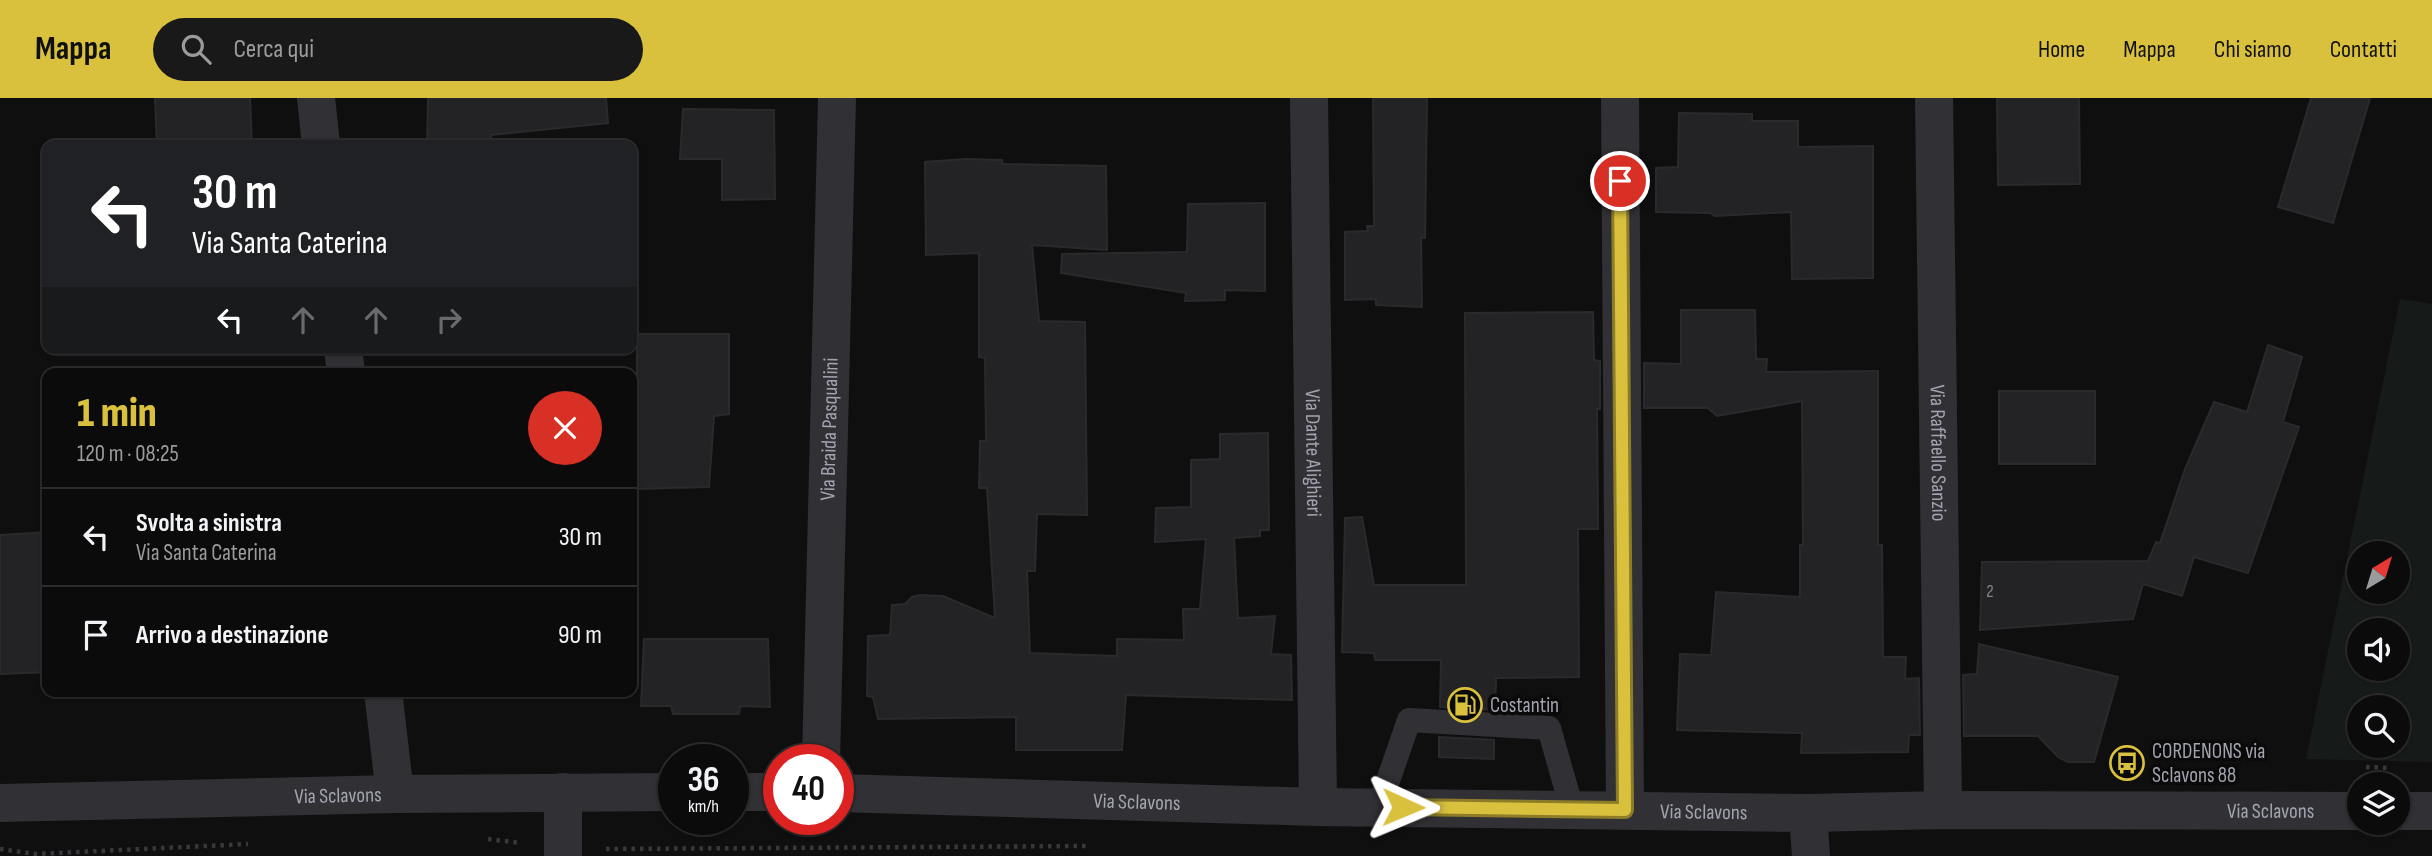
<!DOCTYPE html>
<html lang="it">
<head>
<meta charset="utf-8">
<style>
  :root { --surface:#0c0b0c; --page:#1a191a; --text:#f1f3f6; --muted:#9a9b9d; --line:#2c2b2d; --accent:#d9c13e }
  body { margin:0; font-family:"Sofia Sans Condensed",sans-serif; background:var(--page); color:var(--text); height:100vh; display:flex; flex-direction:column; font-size:26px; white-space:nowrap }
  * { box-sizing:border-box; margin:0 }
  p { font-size:23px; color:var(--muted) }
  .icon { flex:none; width:38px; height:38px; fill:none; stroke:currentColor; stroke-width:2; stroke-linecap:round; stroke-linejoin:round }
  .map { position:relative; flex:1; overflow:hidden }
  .side { position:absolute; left:42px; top:270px; width:595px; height:329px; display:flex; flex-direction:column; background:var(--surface); border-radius:14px; box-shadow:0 2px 5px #0004,0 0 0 2px var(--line) }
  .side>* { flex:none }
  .hud { position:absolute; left:42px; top:42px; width:595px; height:214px; border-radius:14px; box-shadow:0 2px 5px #0004,0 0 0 2px var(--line); background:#202124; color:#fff; overflow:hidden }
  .needle { width:46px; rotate:38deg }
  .tools { position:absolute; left:2347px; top:443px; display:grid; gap:14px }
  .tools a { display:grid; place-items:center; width:63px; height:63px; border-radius:50%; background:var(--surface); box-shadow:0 2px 5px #0004,0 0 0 2px var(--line); font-size:35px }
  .speed { position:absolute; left:658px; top:646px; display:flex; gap:14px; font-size:35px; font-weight:700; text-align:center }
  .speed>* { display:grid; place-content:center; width:91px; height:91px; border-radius:50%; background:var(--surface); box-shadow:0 2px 5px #0004,0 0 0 2px var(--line); line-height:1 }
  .speed small { font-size:18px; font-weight:400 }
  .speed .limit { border:10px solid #d22; background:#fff; color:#111 }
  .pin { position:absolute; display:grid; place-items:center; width:60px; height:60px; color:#fff; margin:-30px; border:4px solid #fff; border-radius:50%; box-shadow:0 2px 7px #0007 }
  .me { position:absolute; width:77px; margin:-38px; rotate:91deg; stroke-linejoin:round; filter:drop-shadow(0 0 5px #0008) }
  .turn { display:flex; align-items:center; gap:24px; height:147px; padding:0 35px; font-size:32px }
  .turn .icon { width:91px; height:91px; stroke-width:2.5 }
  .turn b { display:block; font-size:49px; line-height:60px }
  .lanes { display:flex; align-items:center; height:66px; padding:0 35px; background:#0003; justify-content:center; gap:35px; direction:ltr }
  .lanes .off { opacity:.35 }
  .round { display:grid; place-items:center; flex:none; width:74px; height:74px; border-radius:37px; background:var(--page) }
  .head { display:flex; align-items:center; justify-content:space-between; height:119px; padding:0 35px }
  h1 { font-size:42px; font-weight:800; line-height:52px; color:var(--accent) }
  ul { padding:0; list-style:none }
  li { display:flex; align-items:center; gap:21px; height:98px; padding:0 35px; border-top:2px solid var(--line) }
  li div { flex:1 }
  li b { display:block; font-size:26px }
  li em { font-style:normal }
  header { display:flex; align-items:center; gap:42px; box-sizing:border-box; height:98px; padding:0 35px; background:var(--accent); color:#111 }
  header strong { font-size:33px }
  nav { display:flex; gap:38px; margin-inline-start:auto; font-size:24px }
  .search { width:490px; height:63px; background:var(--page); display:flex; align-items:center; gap:18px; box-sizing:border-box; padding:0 24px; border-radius:38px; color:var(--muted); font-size:26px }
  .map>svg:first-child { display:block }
  .green { fill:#161a18; fill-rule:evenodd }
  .building { fill:#232224; stroke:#2a2a2c; stroke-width:2 }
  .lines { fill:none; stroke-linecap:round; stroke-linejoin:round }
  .path { stroke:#37383c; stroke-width:4.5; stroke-dasharray:3.5 5; stroke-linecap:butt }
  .service { stroke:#313135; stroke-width:24 }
  .minor { stroke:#313135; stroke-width:38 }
  .tertiary { stroke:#313135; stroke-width:38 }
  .route-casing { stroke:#8d7d28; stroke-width:18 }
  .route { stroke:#d9c13e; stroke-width:12 }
  .labels { text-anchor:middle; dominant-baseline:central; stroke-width:7; stroke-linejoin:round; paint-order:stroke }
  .number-label { font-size:18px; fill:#82838c }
  .street-label { font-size:21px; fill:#a2a4b0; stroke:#0b0a0b }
  .poi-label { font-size:21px; fill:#a2a4b0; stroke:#0b0a0b; text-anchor:start }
</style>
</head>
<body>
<header>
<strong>Mappa</strong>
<div class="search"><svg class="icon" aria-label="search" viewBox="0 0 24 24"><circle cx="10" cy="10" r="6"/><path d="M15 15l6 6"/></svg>Cerca qui</div>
<nav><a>Home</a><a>Mappa</a><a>Chi siamo</a><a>Contatti</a></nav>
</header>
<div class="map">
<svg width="2432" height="758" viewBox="0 0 2432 758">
  <rect width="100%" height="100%" fill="#100f10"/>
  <path class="green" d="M 2400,201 L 2432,206 L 2432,664 L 2306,661 ZM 2359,455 L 2398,455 L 2398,494 L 2359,494 ZM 2359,532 L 2398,532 L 2398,570 L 2359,570 ZM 2359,609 L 2398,609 L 2398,648 L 2359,648 Z"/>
  <g class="building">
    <polygon points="155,0 250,0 252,47 157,47"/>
    <polygon points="428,0 606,0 608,25 491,37 491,47 427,47"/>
    <polygon points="1373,0 1427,0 1425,140 1421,139 1422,209 1376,207 1376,201 1345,202 1345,134 1368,133 1367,128 1374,128"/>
    <polygon points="1997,0 2079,0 2080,86 1998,87"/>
    <polygon points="2311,0 2370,0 2333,125 2278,109"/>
    <polygon points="683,11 774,12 775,101 722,102 722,61 680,61"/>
    <polygon points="1679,15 1752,16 1752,23 1798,23 1798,49 1873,48 1873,180 1792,181 1791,114 1715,118 1710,115 1656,114 1656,70 1678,69"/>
    <polygon points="966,61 1002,62 1003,66 1106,68 1107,152 1032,147 1039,223 1085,224 1087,417 1037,416 1035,473 1027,473 1030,555 1117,558 1117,541 1184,542 1183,511 1200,511 1206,441 1155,444 1156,410 1191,409 1191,362 1220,361 1220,336 1268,335 1269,432 1260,432 1260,438 1234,440 1238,520 1275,518 1271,556 1291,557 1292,602 1126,597 1122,652 1016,652 1016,619 878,621 873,599 867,598 868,538 890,537 892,507 905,506 912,499 920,497 943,498 995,520 987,390 979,390 980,343 986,343 985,260 979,259 979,155 926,157 925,64"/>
    <polygon points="1265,105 1265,193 1225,192 1225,202 1185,203 1186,195 1061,175 1062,156 1187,154 1188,106"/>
    <polygon points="1681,212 1755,212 1756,261 1767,261 1766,274 1878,273 1878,447 1882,447 1883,559 1906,559 1905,581 1919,580 1920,637 1909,637 1908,654 1801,655 1802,635 1677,632 1680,556 1711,557 1716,494 1800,499 1800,447 1803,447 1802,303 1717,318 1708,310 1644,310 1644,265 1681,266"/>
    <polygon points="1593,214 1594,262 1600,263 1600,311 1597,311 1598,431 1578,431 1579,579 1496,580 1495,612 1440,609 1441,562 1375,562 1374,555 1342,554 1345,420 1362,419 1374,487 1466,487 1465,215"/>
    <polygon points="637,236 729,236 729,316 714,318 709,389 632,391 632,298 637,298"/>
    <polygon points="2268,247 2302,259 2283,324 2299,329 2248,475 2194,459 2182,498 2143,486 2133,521 1980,532 1982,464 2148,463 2156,444 2160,445 2185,371 2214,304 2247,314"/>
    <rect x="1999" y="293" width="96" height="73"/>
    <polygon points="47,434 47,574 0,576 0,437"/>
    <polygon points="644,541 768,541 770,609 740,608 739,616 673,616 671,608 641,608"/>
    <polygon points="1979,546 2118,579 2094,664 2068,664 2058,659 2038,638 1964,638 1963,577 1977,576"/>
    <polygon points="1439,639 1494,642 1494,661 1439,659"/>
  </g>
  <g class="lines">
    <g class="path">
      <polyline points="2366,669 2389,670"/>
      <polyline points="488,741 521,745"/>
      <polyline points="0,751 36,756 248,746"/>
      <polyline points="606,751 1087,748"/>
    </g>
    <polyline class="service" points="1379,709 1409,622 1549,630 1572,711"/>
    <g class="minor">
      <polyline points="316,0 321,47"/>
      <path id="s1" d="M 1309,0 L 1318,709"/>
      <polyline points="1620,0 1625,712"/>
      <path id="s2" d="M 1934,0 L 1943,712"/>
      <polyline points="343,250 346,275"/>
      <polyline points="383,593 395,696"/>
      <path id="s3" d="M 821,662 L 837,0"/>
      <polyline points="563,694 563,758"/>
      <polyline points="1808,715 1811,758"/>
    </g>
    <g class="tertiary">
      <polyline points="733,694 779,694"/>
      <path id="s4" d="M 838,695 L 1318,709 L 1808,715 L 1943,712 L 2359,713"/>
      <path id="s5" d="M 0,705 L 395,696 L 674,694"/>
      <polyline points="2398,713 2432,713"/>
    </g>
  </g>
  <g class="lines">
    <g class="route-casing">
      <polyline id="route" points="1403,709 1625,712 1620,83"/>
    </g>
    <use href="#route" class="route"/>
  </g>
  <defs>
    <g id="fuel-ring" transform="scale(1.75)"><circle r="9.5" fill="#0b0a0b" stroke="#d9c13e" stroke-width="1.5"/><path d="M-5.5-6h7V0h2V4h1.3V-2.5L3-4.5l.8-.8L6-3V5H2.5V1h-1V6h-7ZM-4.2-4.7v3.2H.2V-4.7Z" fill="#d9c13e"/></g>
    <g id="bus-ring" transform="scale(1.75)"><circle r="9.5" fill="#0b0a0b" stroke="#d9c13e" stroke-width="1.5"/><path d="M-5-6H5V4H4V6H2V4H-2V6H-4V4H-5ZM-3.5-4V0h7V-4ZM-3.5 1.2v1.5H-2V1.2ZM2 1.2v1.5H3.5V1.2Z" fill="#d9c13e"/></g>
  </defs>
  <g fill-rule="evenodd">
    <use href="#fuel-ring" x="1465" y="607"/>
    <use href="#bus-ring" x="2127" y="665"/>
  </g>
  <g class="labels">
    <g class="number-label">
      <text x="1990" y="493">2</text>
    </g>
    <g class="street-label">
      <text stroke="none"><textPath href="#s3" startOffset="331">Via Braida Pasqualini</textPath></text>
      <text stroke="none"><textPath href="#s1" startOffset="355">Via Dante Alighieri</textPath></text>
      <text stroke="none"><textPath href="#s2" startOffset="355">Via Raffaello Sanzio</textPath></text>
      <text stroke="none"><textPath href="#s5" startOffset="338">Via Sclavons</textPath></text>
      <text stroke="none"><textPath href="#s4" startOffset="299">Via Sclavons</textPath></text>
      <text stroke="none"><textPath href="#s4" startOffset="866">Via Sclavons</textPath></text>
      <text stroke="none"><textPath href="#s4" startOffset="1433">Via Sclavons</textPath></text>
    </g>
    <g class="poi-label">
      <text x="1490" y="607">Costantin</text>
      <text x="2152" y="653">CORDENONS via<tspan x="2152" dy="24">Sclavons 88</tspan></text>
    </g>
  </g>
</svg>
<div class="tools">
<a><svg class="needle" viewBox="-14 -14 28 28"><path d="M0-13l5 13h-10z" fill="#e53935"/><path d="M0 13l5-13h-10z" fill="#9a9b9d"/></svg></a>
<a><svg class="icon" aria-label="sound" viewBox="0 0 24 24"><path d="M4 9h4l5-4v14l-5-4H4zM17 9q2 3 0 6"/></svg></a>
<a><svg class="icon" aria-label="search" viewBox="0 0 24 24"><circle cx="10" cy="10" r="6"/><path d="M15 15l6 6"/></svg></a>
<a><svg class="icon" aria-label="layers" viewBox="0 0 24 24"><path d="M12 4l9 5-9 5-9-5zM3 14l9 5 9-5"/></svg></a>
</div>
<div class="speed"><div>36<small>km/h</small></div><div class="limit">40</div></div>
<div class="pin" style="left:1620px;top:83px;background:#d93025"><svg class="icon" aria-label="arrive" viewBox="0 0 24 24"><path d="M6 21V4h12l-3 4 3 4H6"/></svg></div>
<svg class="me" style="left:1403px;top:709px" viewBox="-20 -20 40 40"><path d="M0-17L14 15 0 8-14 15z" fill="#d9c13e" stroke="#fff" stroke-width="4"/></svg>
<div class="hud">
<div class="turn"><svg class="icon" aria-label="left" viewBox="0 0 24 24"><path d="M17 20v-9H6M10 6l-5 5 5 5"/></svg><div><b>30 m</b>Via Santa Caterina</div></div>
<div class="lanes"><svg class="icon" aria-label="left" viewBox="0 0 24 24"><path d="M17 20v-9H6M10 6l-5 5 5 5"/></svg><svg class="icon off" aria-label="ahead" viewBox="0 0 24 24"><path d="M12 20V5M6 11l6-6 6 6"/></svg><svg class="icon off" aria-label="ahead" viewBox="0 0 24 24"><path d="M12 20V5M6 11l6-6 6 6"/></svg><svg class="icon off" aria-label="right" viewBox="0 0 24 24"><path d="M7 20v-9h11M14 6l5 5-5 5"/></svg></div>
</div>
<section class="side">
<div class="head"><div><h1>1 min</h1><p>120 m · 08:25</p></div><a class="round" style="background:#d93025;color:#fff"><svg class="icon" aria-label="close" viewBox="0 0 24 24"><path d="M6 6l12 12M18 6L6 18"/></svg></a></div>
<ul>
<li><svg class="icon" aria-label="left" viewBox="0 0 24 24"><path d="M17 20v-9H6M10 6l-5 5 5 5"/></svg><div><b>Svolta a sinistra</b><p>Via Santa Caterina</p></div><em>30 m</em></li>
<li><svg class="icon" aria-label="arrive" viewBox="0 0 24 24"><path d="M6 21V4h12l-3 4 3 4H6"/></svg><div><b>Arrivo a destinazione</b></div><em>90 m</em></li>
</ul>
</section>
</div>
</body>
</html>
